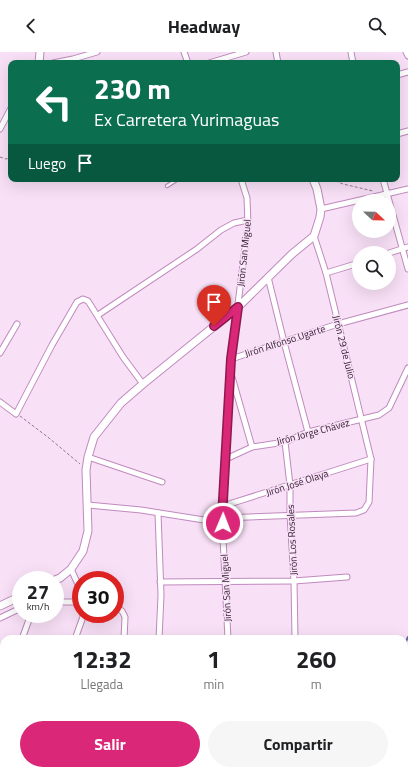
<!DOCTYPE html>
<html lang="es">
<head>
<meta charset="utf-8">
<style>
  :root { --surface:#fff; --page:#f6f6f6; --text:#202124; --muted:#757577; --accent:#db2777 }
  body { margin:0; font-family:"Titillium Web",sans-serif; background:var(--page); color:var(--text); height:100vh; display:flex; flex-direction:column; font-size:15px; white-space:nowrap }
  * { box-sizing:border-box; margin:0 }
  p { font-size:13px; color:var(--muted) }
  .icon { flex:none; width:22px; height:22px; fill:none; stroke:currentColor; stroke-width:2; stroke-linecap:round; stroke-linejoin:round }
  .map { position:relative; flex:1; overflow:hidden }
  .side { position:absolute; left:0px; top:583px; width:408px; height:140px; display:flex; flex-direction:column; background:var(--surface); border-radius:12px 12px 0 0; box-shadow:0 4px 16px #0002 }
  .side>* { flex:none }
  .top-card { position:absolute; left:8px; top:8px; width:392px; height:122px; border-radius:8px; box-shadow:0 4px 16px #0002; background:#0b6e4f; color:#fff; overflow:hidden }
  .needle { width:26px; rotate:112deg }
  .buttons { position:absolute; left:352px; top:142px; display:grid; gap:8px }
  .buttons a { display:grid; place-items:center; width:44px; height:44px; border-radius:50%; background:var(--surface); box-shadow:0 4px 16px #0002; font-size:20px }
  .speed { position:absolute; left:12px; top:519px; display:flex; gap:8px; font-size:20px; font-weight:700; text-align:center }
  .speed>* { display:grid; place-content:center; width:52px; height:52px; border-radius:50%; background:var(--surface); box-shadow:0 4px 16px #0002; line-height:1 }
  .speed small { font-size:10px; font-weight:400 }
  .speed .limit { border:6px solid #d22; background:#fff; color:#111 }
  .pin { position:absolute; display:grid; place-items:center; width:34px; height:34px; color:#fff; margin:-41px -17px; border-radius:50% 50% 50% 0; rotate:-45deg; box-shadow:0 0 4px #0007 }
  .pin .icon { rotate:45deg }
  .me { position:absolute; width:44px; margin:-22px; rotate:1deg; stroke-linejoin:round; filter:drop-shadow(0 0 3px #0008) }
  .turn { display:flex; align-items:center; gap:14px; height:84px; padding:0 20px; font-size:18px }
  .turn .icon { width:52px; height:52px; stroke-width:2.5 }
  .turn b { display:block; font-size:28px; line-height:34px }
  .then { display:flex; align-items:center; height:38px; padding:0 20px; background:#0003; gap:8px; font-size:15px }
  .eta { display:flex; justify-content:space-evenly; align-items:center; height:68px; text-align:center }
  .eta b { font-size:24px; font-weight:700; line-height:28px }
  .cta { display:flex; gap:8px; margin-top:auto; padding:8px 20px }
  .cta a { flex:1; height:46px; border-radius:24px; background:var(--accent); color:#fff; font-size:16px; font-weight:700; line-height:46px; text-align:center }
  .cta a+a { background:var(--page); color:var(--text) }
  header { display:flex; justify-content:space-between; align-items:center; height:52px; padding:0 20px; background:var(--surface); font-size:18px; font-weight:700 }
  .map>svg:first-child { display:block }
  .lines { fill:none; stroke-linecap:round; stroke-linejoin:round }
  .stream { stroke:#5c6aaa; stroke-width:2 }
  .lane-casing { stroke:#c08abe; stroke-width:4.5 }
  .street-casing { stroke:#c08abe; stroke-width:7 }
  .secondary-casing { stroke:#c08abe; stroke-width:9 }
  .path { stroke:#917a8f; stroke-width:1; stroke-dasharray:3 2; stroke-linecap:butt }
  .lane { stroke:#fff; stroke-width:2.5 }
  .street { stroke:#fff; stroke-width:5 }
  .secondary { stroke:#fff; stroke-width:7 }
  .route-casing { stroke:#8e194d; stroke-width:10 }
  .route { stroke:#db2777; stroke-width:7 }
  .labels { text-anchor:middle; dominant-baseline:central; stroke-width:3; stroke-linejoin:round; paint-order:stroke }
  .street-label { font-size:10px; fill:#362035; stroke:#f8e0f6 }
</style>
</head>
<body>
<header><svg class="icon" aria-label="back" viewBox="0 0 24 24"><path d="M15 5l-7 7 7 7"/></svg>Headway<svg class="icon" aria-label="search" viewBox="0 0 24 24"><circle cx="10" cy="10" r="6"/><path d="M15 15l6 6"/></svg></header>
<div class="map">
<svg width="408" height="723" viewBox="0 0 408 723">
  <rect width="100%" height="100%" fill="#f8e0f6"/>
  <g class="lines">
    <g class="stream">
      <polyline points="404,594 408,585"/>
      <polyline points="404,636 407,641 408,649"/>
    </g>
    <g class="lane-casing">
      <polyline id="lane" points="167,134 178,127"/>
    </g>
    <g class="street-casing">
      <g id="street">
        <polyline points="184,0 188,11"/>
        <polyline points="276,0 278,11"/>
        <polyline points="351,0 353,11"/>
        <polyline points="406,0 408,4"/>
        <polyline points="53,11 73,7 97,0"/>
        <polyline points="209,11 246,0"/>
        <polyline points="397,23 408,20"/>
        <polyline points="0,77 11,56"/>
        <polyline points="397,82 408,79"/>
        <polyline points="383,127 408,217"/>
        <polyline points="321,157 408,137"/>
        <polyline points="389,201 408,195"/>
        <polyline points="326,221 359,211"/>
        <polyline points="268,225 284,290 308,380"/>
        <polyline points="98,263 197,197 221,178 234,171 248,168"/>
        <polyline points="0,301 17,272"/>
        <polyline points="231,307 338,272 408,253"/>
        <polyline points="232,325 252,395"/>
        <polyline points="0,350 16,362 52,293 77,250 83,247 88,249 123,305 143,332"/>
        <polyline points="285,390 290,433 290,463 294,529 295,587"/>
        <polyline points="88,405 162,430"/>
        <polyline points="226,407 252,395 285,390 308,380 379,363 389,356 408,316"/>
        <polyline points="88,453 141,458 223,471"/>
        <polyline points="223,454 371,407"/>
        <polyline points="158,461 161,543 159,587"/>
        <polyline points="222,466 356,461 364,458 369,450 371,407 326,221 314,184"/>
        <polyline points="71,517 81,539"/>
        <polyline points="160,530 294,529 347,525"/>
        <polyline points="55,550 81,550"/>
        <polyline points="115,555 122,559 125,565 124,587"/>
        <polyline points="0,566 21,556"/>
        <polyline points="22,587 31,562"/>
        <polyline points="75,587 84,562"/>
        <polyline points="228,587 222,466 231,307 248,173 247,146 241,127"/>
        <polyline points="0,629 4,630"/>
        <polyline points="0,649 4,639"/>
        <polyline points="0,678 4,679"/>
        <polyline points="302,719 302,723"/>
        <polyline points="24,723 25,719"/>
        <polyline points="119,723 119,719"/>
        <polyline points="174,723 174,719"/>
        <polyline points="221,723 222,719"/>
      </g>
    </g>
    <g class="secondary-casing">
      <g id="secondary">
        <polyline points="39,11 40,0"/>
        <polyline points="55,528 60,526 71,517 83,499 88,479 86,418 88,405 94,385 121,351 143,332 238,255 292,202 314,184 320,165 321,157 317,137 313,127"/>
        <polyline points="0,554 21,544"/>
      </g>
    </g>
    <g class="path">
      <polyline points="0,105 6,107 11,106"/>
      <polyline points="331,127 343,132 373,139"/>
      <polyline points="20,364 49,386 80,412"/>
      <polyline points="76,723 76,719"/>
    </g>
    <use href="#lane" class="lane"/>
    <use href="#street" class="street"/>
    <use href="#secondary" class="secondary"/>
  </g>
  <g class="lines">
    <g class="route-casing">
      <polyline id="route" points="214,274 238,255 231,307 222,466 223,471"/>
    </g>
    <use href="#route" class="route"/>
  </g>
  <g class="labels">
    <g class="street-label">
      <text transform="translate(244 201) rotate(-84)">Jirón San Miguel</text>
      <text transform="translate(285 289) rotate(-18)">Jirón Alfonso Ugarte</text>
      <text transform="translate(344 295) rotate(76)">Jirón 29 de Julio</text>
      <text transform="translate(313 380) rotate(-15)">Jirón Jorge Chávez</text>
      <text transform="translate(297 431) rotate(-18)">Jirón José Olaya</text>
      <text transform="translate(292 488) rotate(-93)">Jirón Los Rosales</text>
      <text transform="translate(226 536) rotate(-93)">Jirón San Miguel</text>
    </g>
  </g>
</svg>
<div class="buttons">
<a><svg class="needle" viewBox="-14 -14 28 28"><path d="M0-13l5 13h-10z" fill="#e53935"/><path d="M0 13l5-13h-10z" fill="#757577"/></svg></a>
<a><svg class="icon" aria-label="search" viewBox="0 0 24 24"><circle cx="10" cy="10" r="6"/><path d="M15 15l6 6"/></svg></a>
</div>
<div class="speed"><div>27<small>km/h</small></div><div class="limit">30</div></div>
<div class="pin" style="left:214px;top:274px;background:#d93025"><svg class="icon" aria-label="arrive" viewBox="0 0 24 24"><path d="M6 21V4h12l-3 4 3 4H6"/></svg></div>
<svg class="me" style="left:223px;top:471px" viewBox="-20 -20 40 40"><circle r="17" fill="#db2777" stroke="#fff" stroke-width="3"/><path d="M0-11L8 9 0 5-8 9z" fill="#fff"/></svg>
<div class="top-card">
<div class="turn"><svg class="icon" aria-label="left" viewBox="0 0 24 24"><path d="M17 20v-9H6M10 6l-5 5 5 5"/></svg><div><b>230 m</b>Ex Carretera Yurimaguas</div></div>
<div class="then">Luego<svg class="icon" aria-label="arrive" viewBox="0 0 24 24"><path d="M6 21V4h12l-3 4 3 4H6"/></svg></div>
</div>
<section class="side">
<div class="eta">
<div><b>12:32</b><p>Llegada</p></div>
<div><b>1</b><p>min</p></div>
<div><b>260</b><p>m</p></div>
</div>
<div class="cta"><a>Salir</a><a>Compartir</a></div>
</section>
</div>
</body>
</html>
